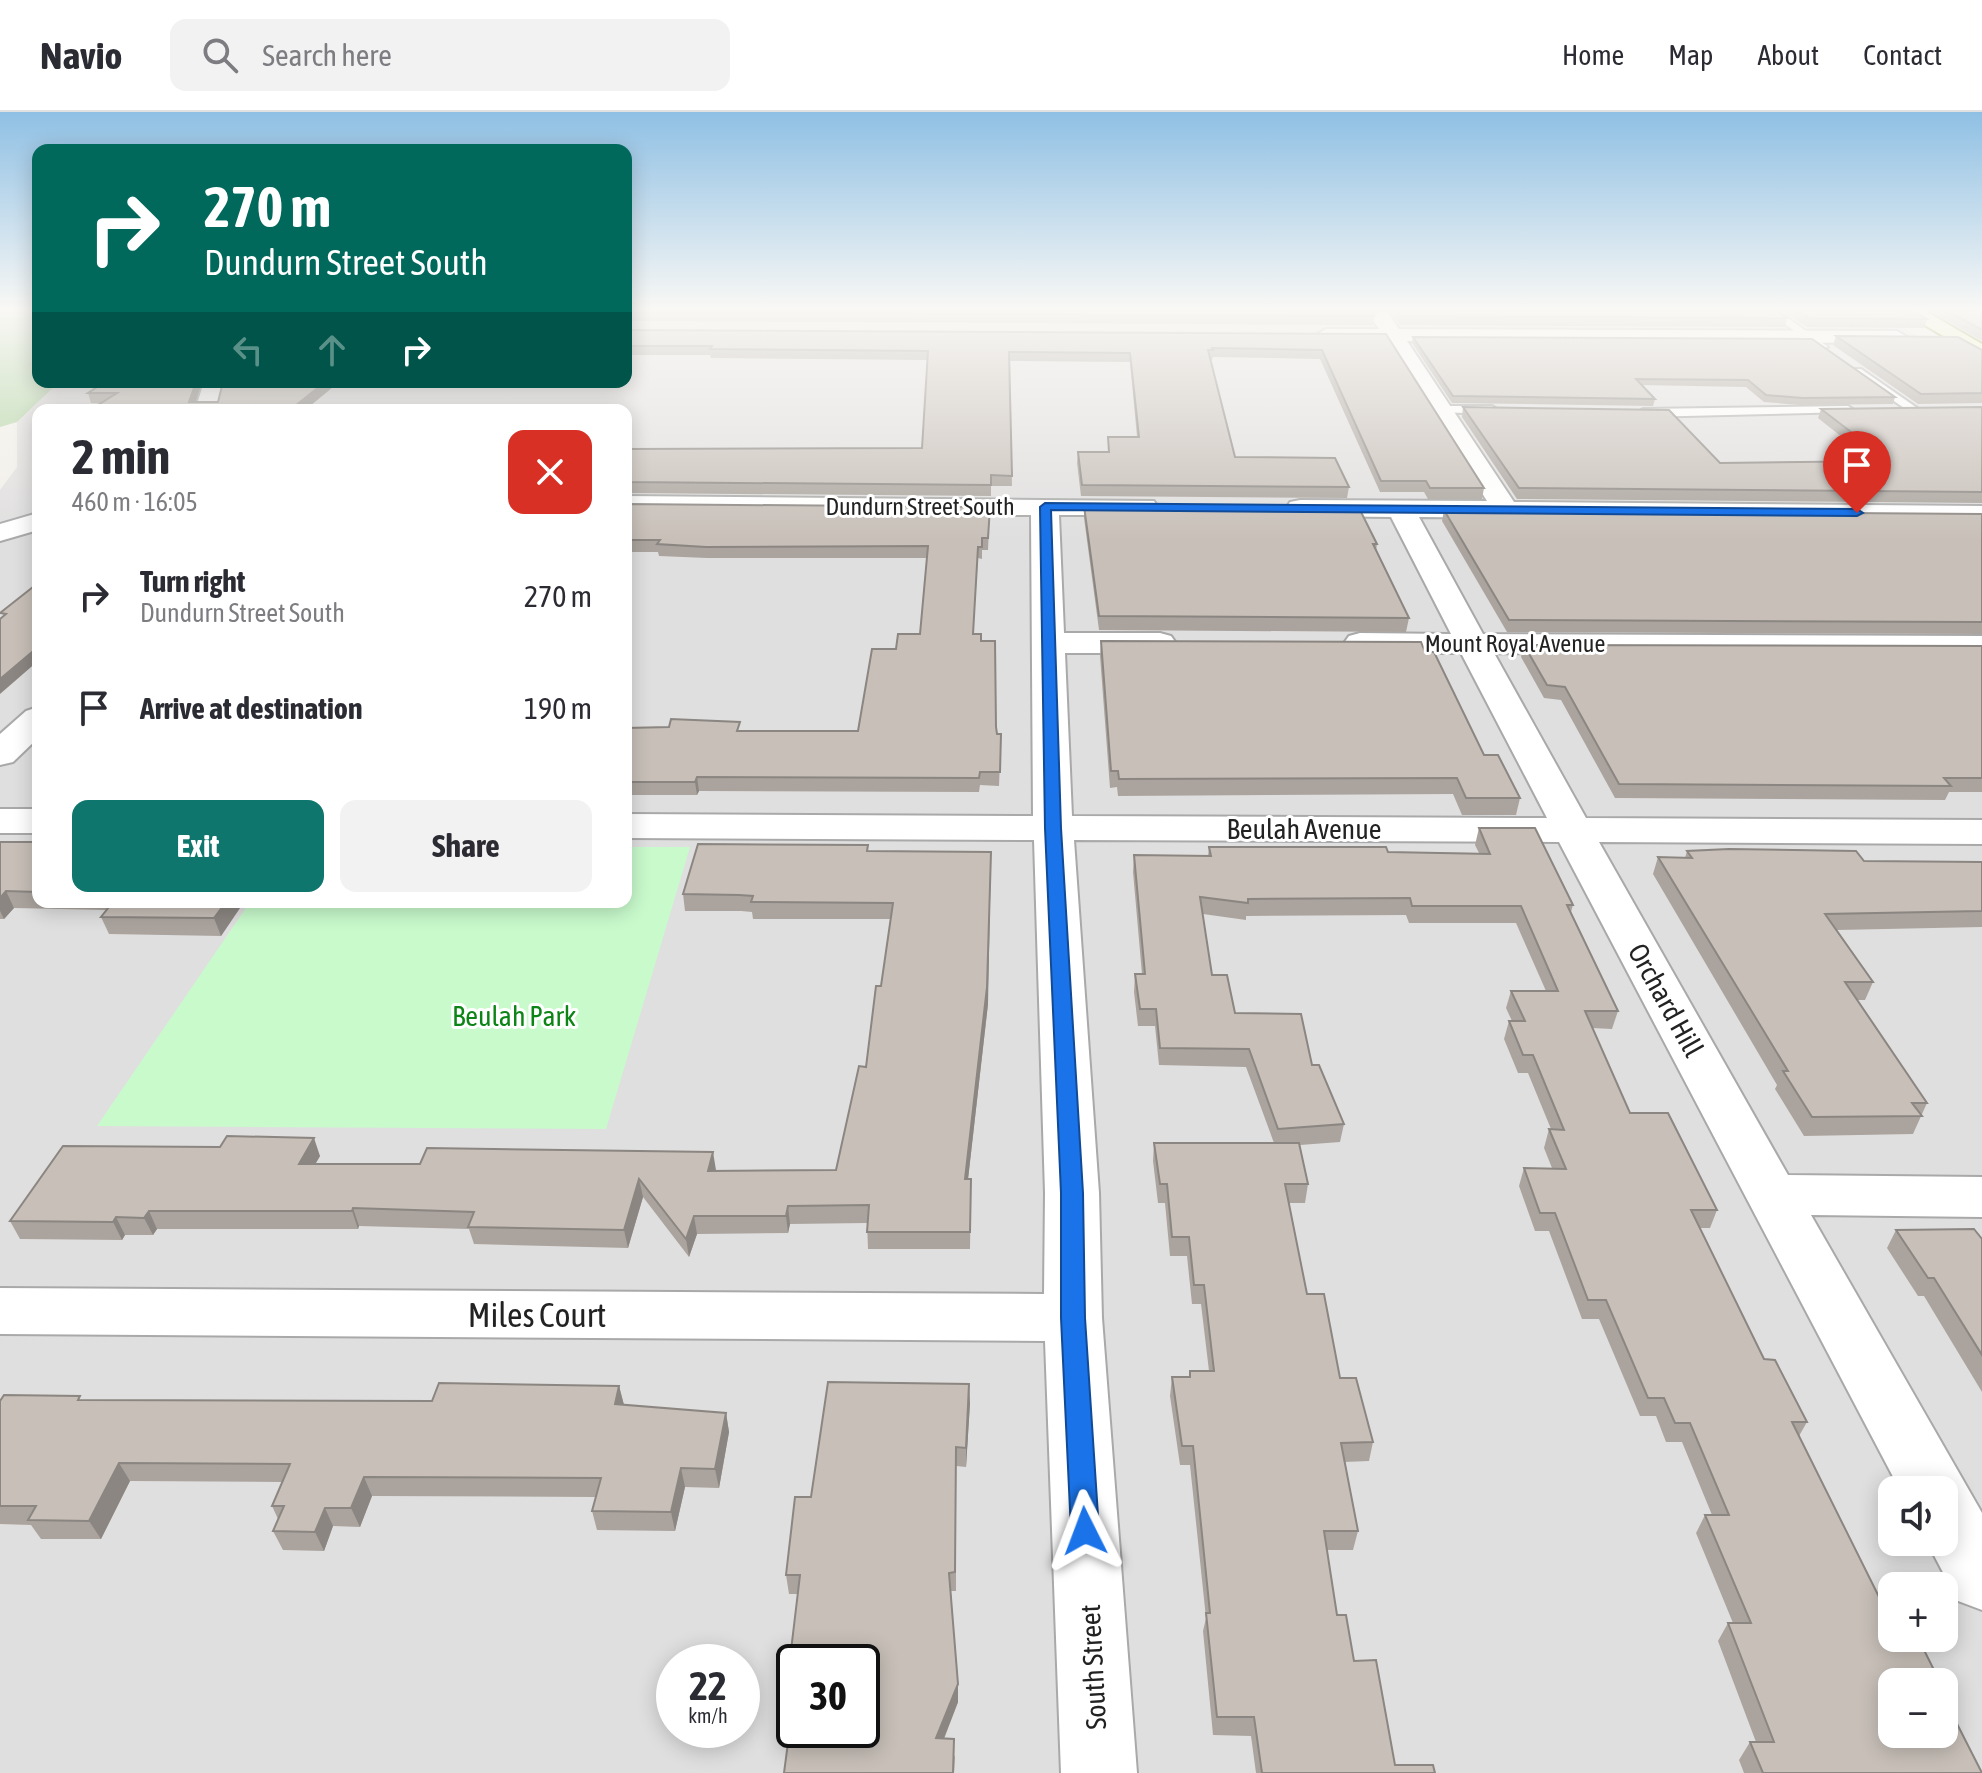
<!DOCTYPE html>
<html lang="en">
<head>
<meta charset="utf-8">
<style>
  :root { --surface:#fff; --page:#f2f2f3; --text:#2b2b33; --muted:#7c7c81; --line:#e1e1e2; --accent:#0f766e }
  body { margin:0; font-family:"Asap Condensed",sans-serif; background:var(--page); color:var(--text); height:100vh; display:flex; flex-direction:column; font-size:30px; white-space:nowrap }
  * { box-sizing:border-box; margin:0 }
  p { font-size:26px; color:var(--muted) }
  .icon { flex:none; width:44px; height:44px; fill:none; stroke:currentColor; stroke-width:2; stroke-linecap:round; stroke-linejoin:round }
  .map { position:relative; flex:1; overflow:hidden }
  .details { position:absolute; left:32px; top:292px; width:600px; height:504px; display:flex; flex-direction:column; background:var(--surface); border-radius:16px; box-shadow:0 4px 20px #0003 }
  .details>* { flex:none }
  .banner { position:absolute; left:32px; top:32px; width:600px; height:244px; border-radius:16px; box-shadow:0 4px 20px #0003; background:#00695c; color:#fff; overflow:hidden }
  .buttons { position:absolute; left:1878px; top:1364px; display:grid; gap:16px }
  .buttons a { display:grid; place-items:center; width:80px; height:80px; border-radius:16px; background:var(--surface); box-shadow:0 4px 20px #0003; font-size:40px }
  .speed { position:absolute; left:656px; top:1532px; display:flex; gap:16px; font-size:40px; font-weight:700; text-align:center }
  .speed>* { display:grid; place-content:center; width:104px; height:104px; border-radius:50%; background:var(--surface); box-shadow:0 4px 20px #0003; line-height:1 }
  .speed small { font-size:20px; font-weight:400 }
  .speed .limit { border:4px solid #111; border-radius:12px; background:#fff; color:#111 }
  .pin { position:absolute; display:grid; place-items:center; width:68px; height:68px; color:#fff; margin:-82px -34px; border-radius:50% 50% 50% 0; rotate:-45deg; box-shadow:0 0 8px #0007 }
  .pin .icon { rotate:45deg }
  .me { position:absolute; width:88px; margin:-44px; rotate:357deg; stroke-linejoin:round; filter:drop-shadow(0 0 6px #0008) }
  .turn { display:flex; align-items:center; gap:28px; height:168px; padding:0 40px; font-size:36px }
  .turn .icon { width:104px; height:104px; stroke-width:2.5 }
  .turn b { display:block; font-size:56px; line-height:68px }
  .lanes { display:flex; align-items:center; height:76px; padding:0 40px; background:#0003; justify-content:center; gap:40px; direction:ltr }
  .lanes .off { opacity:.35 }
  .round { display:grid; place-items:center; flex:none; width:84px; height:84px; border-radius:16px; background:var(--page) }
  .headline { display:flex; align-items:center; justify-content:space-between; height:136px; padding:0 40px }
  h1 { font-size:48px; font-weight:700; line-height:60px }
  .button { display:flex; gap:16px; margin-top:auto; padding:16px 40px }
  .button a { flex:1; height:92px; border-radius:16px; background:var(--accent); color:#fff; font-size:32px; font-weight:700; line-height:92px; text-align:center }
  .button a+a { background:var(--page); color:var(--text) }
  ul { padding:0; list-style:none }
  li { display:flex; align-items:center; gap:24px; height:112px; padding:0 40px }
  li div { flex:1 }
  li b { display:block; font-size:30px }
  li em { font-style:normal }
  header { display:flex; align-items:center; gap:48px; box-sizing:border-box; height:112px; padding:0 40px; background:var(--surface); border-bottom:2px solid var(--line) }
  header strong { font-size:38px }
  nav { display:flex; gap:44px; margin-inline-start:auto; font-size:28px }
  .search { width:560px; height:72px; background:var(--page); display:flex; align-items:center; gap:20px; box-sizing:border-box; padding:0 28px; border-radius:16px; color:var(--muted); font-size:30px }
  .map>svg:first-child { display:block }
  .residential { fill:#e0dfdf; fill-rule:evenodd }
  .forest { fill:#add19e }
  .park { fill:#c8facc }
  .lines { fill:none; stroke-linecap:round; stroke-linejoin:round }
  .lane-casing { stroke:#a9a9a9; stroke-width:4 }
  .street-casing { stroke:#a9a9a9; stroke-width:4 }
  .secondary-casing { stroke:#707d05; stroke-width:4 }
  .lane { fill:#fff; fill-rule:evenodd }
  .street { fill:#fff; fill-rule:evenodd }
  .secondary { fill:#f7fabf; fill-rule:evenodd }
  .wall { fill:#aba49e }
  .shaded-wall { fill:#8b8681 }
  .building { fill:#c7bfb8; stroke:#8b8681; stroke-width:2 }
  .route { fill:#1a73e8; stroke:#114b97; stroke-width:2 }
  .labels { text-anchor:middle; dominant-baseline:central; stroke-width:6; stroke-linejoin:round; paint-order:stroke }
  .far-street-label { font-size:24px; fill:#222; stroke:#fff }
  .street-label { font-size:28px; fill:#222; stroke:#fff }
  .park-label { font-size:28px; fill:#0c8416; stroke:#fff }
  .near-street-label { font-size:34px; fill:#222; stroke:#fff }
</style>
</head>
<body>
<header>
<strong>Navio</strong>
<div class="search"><svg class="icon" aria-label="search" viewBox="0 0 24 24"><circle cx="10" cy="10" r="6"/><path d="M15 15l6 6"/></svg>Search here</div>
<nav><a>Home</a><a>Map</a><a>About</a><a>Contact</a></nav>
</header>
<div class="map">
<svg width="1982" height="1661" viewBox="0 0 1982 1661">
  <rect width="100%" height="100%" fill="#f2efe9"/>
  <path class="residential" d="M 626,196 L 1872,196 L 1982,264 L 1982,1661 L 0,1661 L 0,378 L 17,355 L 17,310 L 59,270 L 626,270 ZM 38,298 L 626,298 L 626,790 L 38,790 ZM 1892,1378 L 1944,1378 L 1944,1430 L 1892,1430 ZM 1892,1474 L 1944,1474 L 1944,1526 L 1892,1526 ZM 674,1550 L 742,1550 L 742,1618 L 674,1618 ZM 794,1550 L 862,1550 L 862,1618 L 794,1618 ZM 1892,1570 L 1944,1570 L 1944,1622 L 1892,1622 Z"/>
  <polygon class="forest" points="0,196 38,196 38,270 59,270 17,310 0,315"/>
  <polygon class="park" points="626,735 690,735 606,1017 97,1014 250,790 626,790"/>
  <g class="lines">
    <g class="lane-casing">
      <g id="lane">
        <polygon points="1763,196 1774,196 1828,235 1819,237"/>
        <polygon points="1853,257 1861,257 1920,298 1910,300 1853,261"/>
        <polygon points="1441,294 1492,294 1498,298 1492,302 1437,300 1435,298"/>
        <polygon points="1848,294 1854,298 1852,300 1643,305 1637,301 1643,297"/>
      </g>
    </g>
    <g class="street-casing">
      <g id="street">
        <polygon points="1381,199 1388,201 1399,217 1897,219 1907,225 1897,231 1407,229 1514,390 1982,394 1982,410 1419,405 1483,522 1982,524 1982,544 1494,541 1586,706 1982,708 1982,732 1599,730 1788,1063 1982,1065 1982,1105 1811,1103 1982,1401 1982,1498 1958,1489 1927,1430 1944,1430 1944,1378 1900,1378 1559,730 1074,728 1099,1081 1102,1206 1137,1661 1061,1661 1045,1229 0,1222 0,1176 1044,1182 1045,1081 1034,728 626,726 626,702 1033,704 1031,403 626,400 626,384 1154,389 1158,395 1154,401 1144,403 1059,403 1064,521 1160,521 1171,524 1176,531 1171,538 1160,541 1065,541 1072,704 1547,706 1461,541 1360,541 1349,538 1344,531 1349,524 1360,521 1451,522 1391,405 1300,404 1290,402 1286,396 1290,390 1300,388 1487,389 1386,229 1326,229 1316,223 1326,217 1379,217 1371,205"/>
        <polygon points="204,270 226,270 219,298 195,298"/>
        <polygon points="38,401 38,418 0,429 0,412"/>
        <polygon points="38,595 38,626 13,650 0,653 0,622 26,599"/>
        <rect x="0" y="697" width="38" height="24"/>
      </g>
    </g>
    <g class="secondary-casing">
      <polygon id="secondary" points="1896,196 1920,196 1982,232 1982,247"/>
    </g>
    <use href="#lane" class="lane"/>
    <use href="#street" class="street"/>
    <use href="#secondary" class="secondary"/>
  </g>
  <g class="wall">
    <polygon points="626,196 1773,196 1787,206 1785,215 1400,213 1390,199 1382,196 1372,202 1374,204 1373,213 626,209"/>
    <polygon points="1778,196 1909,196 1927,207 1924,216 1807,215"/>
    <polygon points="1925,196 1982,196 1982,229"/>
    <polygon points="626,218 1386,222 1484,376 1482,387 1428,387 1424,380 1380,380 1320,247 1213,245 1212,248 1210,248 1235,345 1349,375 1347,386 1081,384 1077,351 1078,340 1108,340 1108,325 1137,325 1130,250 1010,249 1012,374 991,374 991,384 626,381 626,337 922,336 927,248 711,246 710,243 626,243"/>
    <polygon points="1836,224 1982,238 1982,291 1918,292 1833,233"/>
    <polygon points="1413,225 1895,285 1893,292 1800,293 1764,290 1746,275 1642,273 1655,287 1653,294 1452,291 1412,231"/>
    <polygon points="105,270 202,270 196,290 218,290 223,270 339,270 305,298 91,291 88,281"/>
    <polygon points="1463,295 1720,351 1872,349 1818,306 1821,297 1982,295 1982,391 1517,387 1462,305"/>
    <polygon points="626,392 990,395 988,438 982,438 982,447 978,446 973,522 981,529 997,622 1001,622 999,674 980,673 979,680 699,679 697,683 626,683 626,616 741,619 858,619 896,537 920,522 927,446 707,446 659,444 658,440 626,440"/>
    <polygon points="1084,394 1377,432 1376,439 1409,506 1406,520 1099,518 1084,406"/>
    <polygon points="1444,398 1982,402 1982,522 1507,520 1442,409"/>
    <polygon points="1101,529 1484,643 1520,686 1516,703 1462,703 1453,682 1118,684 1117,675 1110,676 1100,544"/>
    <polygon points="1524,533 1982,534 1982,680 1949,680 1945,688 1615,686 1561,588 1544,586 1521,545"/>
    <polygon points="1479,716 1573,793 1571,800 1618,899 1612,917 1592,916 1630,1001 1717,1098 1710,1116 1700,1116 1764,1247 1807,1310 1799,1324 1892,1511 1944,1577 1954,1598 1952,1601 1982,1661 1744,1661 1739,1648 1750,1630 1756,1630 1718,1529 1728,1511 1733,1511 1696,1421 1705,1403 1712,1403 1682,1330 1666,1330 1656,1304 1640,1304 1599,1207 1582,1207 1549,1119 1535,1119 1519,1074 1524,1056 1552,1056 1544,1036 1549,1017 1551,1017 1528,961 1518,961 1504,927 1509,909 1512,909 1506,896 1511,879 1546,879 1516,811 1409,811 1406,803 1246,804 1246,808 1203,802 1212,863 1235,901 1312,953 1344,1012 1340,1030 1300,1033 1308,1072 1305,1091 1289,1091 1307,1182 1340,1266 1373,1330 1369,1349 1344,1350 1358,1419 1353,1438 1327,1438 1337,1503 1395,1653 1435,1661 1256,1661 1251,1624 1213,1623 1203,1519 1206,1506 1190,1353 1180,1353 1170,1284 1172,1265 1189,1265 1190,1259 1209,1259 1201,1192 1192,1192 1187,1144 1170,1144 1165,1091 1158,1091 1153,1049 1154,1031 1274,1031 1246,955 1159,953 1155,914 1138,914 1134,880 1135,862 1142,862 1133,760 1134,743 1208,744 1209,735 1388,740 1479,741 1475,733"/>
    <polygon points="0,730 38,730 38,790 244,790 221,824 109,822 101,805 107,798 14,796 4,807 0,807"/>
    <polygon points="868,733 868,739 988,892 968,1067 971,1067 970,1137 868,1137 867,1111 790,1112 788,1121 697,1122 689,1145 643,1085 628,1136 474,1132 469,1117 359,1114 358,1117 157,1117 153,1123 125,1123 122,1128 20,1127 10,1109 320,1044 315,1052 716,1059 836,1058 866,955 881,874 891,807 753,807 752,800 741,799 685,799 683,782"/>
    <polygon points="1687,739 1864,749 1982,750 1982,815 1837,818 1873,870 1865,888 1857,888 1927,991 1913,1022 1804,1024 1775,977 1777,973 1653,762 1658,745 1685,746"/>
    <polygon points="1896,1118 1982,1127 1982,1280 1924,1184 1918,1184 1887,1136"/>
    <polygon points="619,1274 624,1293 726,1301 729,1320 719,1376 685,1375 675,1419 597,1418 592,1399 596,1385 372,1384 360,1415 333,1414 324,1439 283,1438 273,1419 278,1407 272,1394 282,1370 130,1369 101,1427 41,1427 31,1413 0,1412 0,1289 432,1289"/>
    <polygon points="970,1291 966,1355 956,1354 956,1479 951,1479 958,1590 944,1627 955,1645 954,1661 784,1661 795,1623 862,1550 794,1550 794,1565 792,1565 790,1547 798,1482 789,1482 786,1463 811,1385"/>
  </g>
  <g class="shaded-wall">
    <polygon points="1369,196 1382,196 1368,204"/>
    <polygon points="196,270 202,270 193,298 189,290"/>
    <polygon points="325,270 339,270 305,298 290,298"/>
    <polygon points="38,535 38,549 0,582 0,567"/>
    <polygon points="697,665 699,679 697,683 695,670"/>
    <polygon points="991,740 988,892 966,1085 965,1067"/>
    <polygon points="6,779 14,796 4,807 0,799 0,786"/>
    <polygon points="226,790 244,790 221,824 214,806"/>
    <polygon points="314,1026 320,1044 305,1070 299,1052"/>
    <polygon points="713,1040 716,1058 711,1077 708,1059"/>
    <polygon points="639,1067 643,1085 628,1136 624,1118"/>
    <polygon points="788,1094 790,1112 788,1121 786,1104"/>
    <polygon points="353,1096 359,1114 358,1117 352,1099"/>
    <polygon points="149,1099 157,1117 153,1123 144,1106"/>
    <polygon points="694,1104 697,1122 689,1145 686,1127"/>
    <polygon points="116,1105 125,1123 122,1128 113,1110"/>
    <polygon points="969,1272 970,1291 966,1355 966,1336"/>
    <polygon points="619,1274 624,1293 615,1292"/>
    <polygon points="726,1301 729,1320 719,1376 715,1357"/>
    <polygon points="119,1351 130,1369 101,1427 89,1409"/>
    <polygon points="681,1356 685,1375 675,1419 671,1400"/>
    <polygon points="364,1365 372,1384 360,1415 351,1396"/>
    <polygon points="325,1396 333,1414 324,1439 315,1420"/>
    <polygon points="958,1572 958,1590 937,1644 936,1626"/>
  </g>
  <g class="building">
    <polygon points="626,196 1369,196 1374,204 626,200"/>
    <polygon points="1395,196 1773,196 1787,206 1401,204"/>
    <polygon points="1794,196 1909,196 1927,207 1810,206"/>
    <polygon points="1943,196 1982,196 1982,218"/>
    <polygon points="626,218 1386,222 1484,376 1430,376 1426,369 1381,369 1322,238 1212,236 1213,238 1208,238 1235,345 1335,346 1349,375 1082,373 1078,340 1109,340 1108,325 1139,325 1130,241 1009,240 1012,364 991,363 991,373 626,370 626,337 922,336 928,239 710,237 712,234 626,234"/>
    <polygon points="1836,224 1958,225 1982,238 1982,281 1921,282"/>
    <polygon points="1413,225 1812,227 1895,285 1803,286 1766,283 1748,268 1636,267 1655,287 1453,284"/>
    <polygon points="105,270 196,270 189,290 218,290 223,270 325,270 290,298 90,298 117,281 88,281"/>
    <polygon points="1463,295 1669,298 1720,351 1889,349 1821,297 1982,295 1982,380 1519,376"/>
    <polygon points="626,392 990,395 988,426 982,426 982,435 978,435 973,522 981,522 981,529 995,529 996,615 997,622 1001,622 1000,660 980,660 979,666 697,665 695,670 626,670 626,616 669,615 671,607 740,610 737,619 858,619 872,537 896,537 898,522 920,522 928,434 706,435 657,432 660,428 626,428"/>
    <polygon points="1084,394 1359,396 1377,432 1373,432 1409,506 1099,504"/>
    <polygon points="1444,398 1982,402 1982,510 1509,508"/>
    <polygon points="38,471 38,535 0,567 0,507 6,502 0,501"/>
    <polygon points="1101,529 1421,530 1425,540 1434,540 1484,643 1498,643 1520,686 1466,686 1457,666 1119,667 1118,659 1111,659"/>
    <polygon points="1524,533 1982,534 1982,666 1944,666 1951,674 1619,672 1565,575 1547,573"/>
    <polygon points="1479,716 1535,716 1573,793 1567,793 1618,899 1585,899 1630,1001 1668,1001 1717,1098 1691,1098 1764,1247 1775,1248 1807,1310 1792,1310 1892,1511 1892,1526 1918,1526 1940,1570 1892,1570 1892,1622 1944,1622 1944,1577 1954,1598 1950,1598 1982,1661 1763,1661 1750,1630 1774,1630 1728,1511 1751,1511 1705,1403 1729,1403 1690,1311 1675,1311 1664,1286 1648,1286 1606,1188 1588,1188 1555,1101 1540,1101 1524,1056 1566,1057 1549,1017 1564,1018 1533,943 1523,943 1509,909 1525,909 1511,879 1558,879 1521,794 1412,794 1410,786 1248,787 1248,791 1200,785 1212,863 1227,863 1235,901 1301,902 1312,953 1319,953 1344,1012 1278,1017 1249,937 1160,936 1156,897 1140,897 1135,862 1145,862 1134,743 1211,744 1209,735 1386,735 1388,740 1490,742"/>
    <polygon points="0,730 38,730 38,780 6,779 0,786"/>
    <polygon points="698,732 868,733 867,739 991,740 987,875 965,1067 971,1067 970,1120 867,1120 869,1093 788,1094 786,1104 694,1104 686,1127 639,1067 624,1118 468,1115 474,1100 353,1096 352,1099 149,1099 144,1106 116,1105 113,1110 10,1109 63,1034 220,1035 227,1024 314,1026 299,1052 420,1052 427,1036 713,1040 708,1059 836,1058 859,954 866,955 876,874 881,874 893,791 751,790 753,784 739,783 683,782"/>
    <polygon points="1729,737 1856,739 1864,749 1982,750 1982,799 1825,802 1873,870 1845,870 1927,991 1912,991 1922,1004 1812,1005 1783,959 1788,959 1658,745 1692,746 1687,739"/>
    <polygon points="113,790 226,790 214,806 101,805"/>
    <polygon points="1154,1031 1299,1031 1308,1072 1285,1072 1307,1182 1324,1182 1340,1266 1356,1266 1373,1330 1341,1331 1358,1419 1324,1419 1337,1503 1346,1503 1354,1549 1376,1548 1395,1653 1433,1653 1435,1661 1262,1661 1254,1605 1217,1605 1206,1501 1210,1501 1193,1334 1182,1334 1172,1265 1190,1265 1190,1259 1214,1259 1204,1173 1194,1173 1189,1125 1172,1125 1167,1072 1160,1072"/>
    <polygon points="1974,1117 1982,1127 1982,1243 1934,1166 1928,1166 1896,1118"/>
    <polygon points="828,1270 969,1272 966,1336 956,1335 955,1460 949,1461 958,1572 936,1626 954,1627 953,1661 784,1661 789,1623 795,1623 795,1618 862,1618 862,1550 802,1550 803,1547 790,1547 800,1463 786,1463 795,1385 811,1385"/>
    <polygon points="439,1271 619,1274 615,1292 726,1301 715,1357 681,1356 671,1400 592,1399 601,1366 364,1365 351,1396 325,1396 315,1420 273,1419 284,1394 272,1394 290,1352 119,1351 89,1409 28,1408 36,1394 0,1394 0,1289 4,1283 80,1284 78,1288 432,1289"/>
  </g>
  <linearGradient id="sky" x2="0" y2="1"><stop stop-color="#8fc0e4"/><stop offset="0.46" stop-color="#f9f8f5"/><stop offset="1" stop-color="#f9f8f5" stop-opacity="0"/></linearGradient>
  <rect width="1982" height="429" fill="url(#sky)"/>
  <polygon class="route" points="1045,391 1857,397 1863,401 1857,404 1051,398 1061,716 1083,1081 1085,1206 1099,1419 1095,1427 1085,1431 1075,1427 1071,1419 1061,1206 1061,1081 1045,716 1040,395"/>
  <g class="labels">
    <g class="far-street-label">
      <text x="920" y="394">Dundurn Street South</text>
      <text x="1515" y="531">Mount Royal Avenue</text>
    </g>
    <g class="street-label">
      <text x="1304" y="717">Beulah Avenue</text>
      <text transform="translate(1666 888) rotate(61)">Orchard Hill</text>
      <text transform="translate(1093 1555) rotate(-93)">South Street</text>
    </g>
    <g class="park-label">
      <text x="514" y="904">Beulah Park</text>
    </g>
    <g class="near-street-label">
      <text x="537" y="1202">Miles Court</text>
    </g>
  </g>
</svg>
<div class="buttons">
<a><svg class="icon" aria-label="sound" viewBox="0 0 24 24"><path d="M4 9h4l5-4v14l-5-4H4zM17 9q2 3 0 6"/></svg></a>
<a>+</a>
<a>−</a>
</div>
<div class="speed"><div>22<small>km/h</small></div><div class="limit">30</div></div>
<div class="pin" style="left:1857px;top:401px;background:#d93025"><svg class="icon" aria-label="arrive" viewBox="0 0 24 24"><path d="M6 21V4h12l-3 4 3 4H6"/></svg></div>
<svg class="me" style="left:1085px;top:1419px" viewBox="-20 -20 40 40"><path d="M0-17L14 15 0 8-14 15z" fill="#1a73e8" stroke="#fff" stroke-width="4"/></svg>
<div class="banner">
<div class="turn"><svg class="icon" aria-label="right" viewBox="0 0 24 24"><path d="M7 20v-9h11M14 6l5 5-5 5"/></svg><div><b>270 m</b>Dundurn Street South</div></div>
<div class="lanes"><svg class="icon off" aria-label="left" viewBox="0 0 24 24"><path d="M17 20v-9H6M10 6l-5 5 5 5"/></svg><svg class="icon off" aria-label="ahead" viewBox="0 0 24 24"><path d="M12 20V5M6 11l6-6 6 6"/></svg><svg class="icon" aria-label="right" viewBox="0 0 24 24"><path d="M7 20v-9h11M14 6l5 5-5 5"/></svg></div>
</div>
<section class="details">
<div class="headline"><div><h1>2 min</h1><p>460 m · 16:05</p></div><a class="round" style="background:#d93025;color:#fff"><svg class="icon" aria-label="close" viewBox="0 0 24 24"><path d="M6 6l12 12M18 6L6 18"/></svg></a></div>
<ul>
<li><svg class="icon" aria-label="right" viewBox="0 0 24 24"><path d="M7 20v-9h11M14 6l5 5-5 5"/></svg><div><b>Turn right</b><p>Dundurn Street South</p></div><em>270 m</em></li>
<li><svg class="icon" aria-label="arrive" viewBox="0 0 24 24"><path d="M6 21V4h12l-3 4 3 4H6"/></svg><div><b>Arrive at destination</b></div><em>190 m</em></li>
</ul>
<div class="button"><a>Exit</a><a>Share</a></div>
</section>
</div>
</body>
</html>
